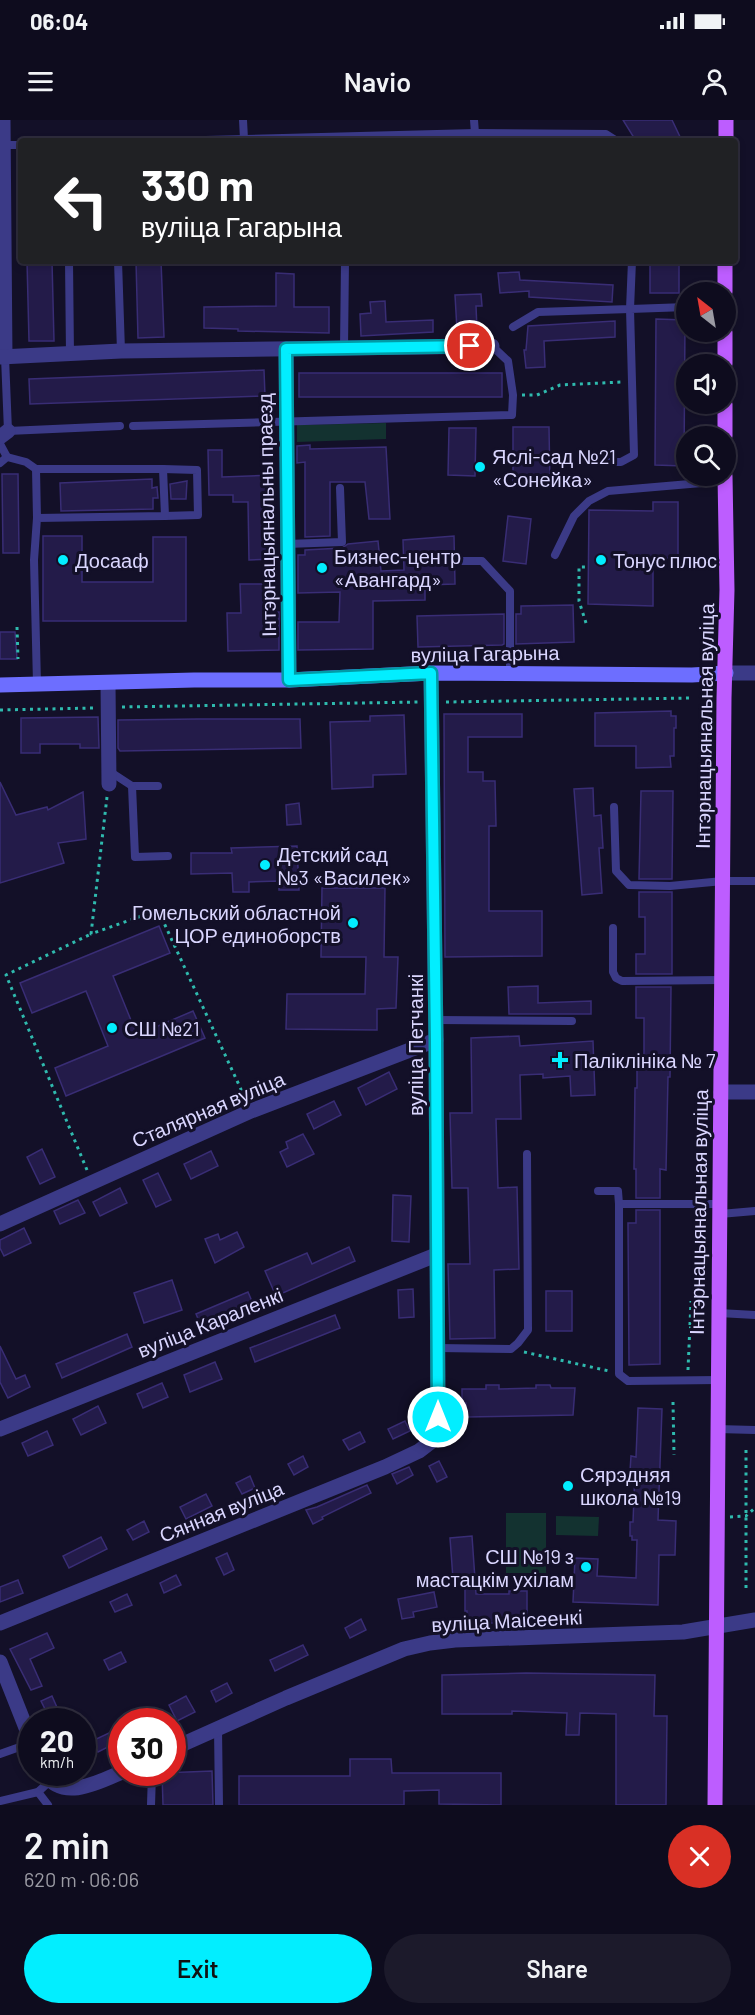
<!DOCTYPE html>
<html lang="en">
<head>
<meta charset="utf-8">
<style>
  :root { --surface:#0e0c1e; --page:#1c1a2b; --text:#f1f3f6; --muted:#9b9ba4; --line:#2e2c3c; --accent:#02eeff }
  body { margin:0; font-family:Barlow,sans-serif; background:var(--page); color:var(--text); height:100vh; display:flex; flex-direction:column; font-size:22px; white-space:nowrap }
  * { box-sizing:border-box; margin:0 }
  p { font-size:20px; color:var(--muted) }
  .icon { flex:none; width:33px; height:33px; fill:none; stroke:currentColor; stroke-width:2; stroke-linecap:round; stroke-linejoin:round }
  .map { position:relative; height:1685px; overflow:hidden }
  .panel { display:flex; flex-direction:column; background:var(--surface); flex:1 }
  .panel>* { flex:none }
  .guide { position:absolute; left:18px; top:18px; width:720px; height:126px; border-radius:6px; box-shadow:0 3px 9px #0003,0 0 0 2px var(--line); background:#202124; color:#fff; overflow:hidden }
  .needle { width:39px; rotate:329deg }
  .controls { position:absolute; left:676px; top:162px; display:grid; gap:12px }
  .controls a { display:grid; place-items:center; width:60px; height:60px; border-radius:50%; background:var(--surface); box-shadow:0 3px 9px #0003,0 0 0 2px var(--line); font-size:30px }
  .speed { position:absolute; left:18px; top:1588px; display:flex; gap:12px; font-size:30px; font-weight:700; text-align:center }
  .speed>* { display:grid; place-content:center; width:78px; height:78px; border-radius:50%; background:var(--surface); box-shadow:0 3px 9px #0003,0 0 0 2px var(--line); line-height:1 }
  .speed small { font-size:15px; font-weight:400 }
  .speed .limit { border:9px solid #d22; background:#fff; color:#111 }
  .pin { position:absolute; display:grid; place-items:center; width:51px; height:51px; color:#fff; margin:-26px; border:3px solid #fff; border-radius:50%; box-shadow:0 2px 6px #0007 }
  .me { position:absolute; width:66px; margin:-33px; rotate:0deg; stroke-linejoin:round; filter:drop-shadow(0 0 4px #0008) }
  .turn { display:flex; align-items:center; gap:21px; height:126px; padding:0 24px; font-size:27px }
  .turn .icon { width:78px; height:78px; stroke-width:2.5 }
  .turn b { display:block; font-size:42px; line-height:51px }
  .round { display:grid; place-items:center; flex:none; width:63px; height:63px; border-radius:32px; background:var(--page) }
  .overview { display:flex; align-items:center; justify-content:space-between; height:102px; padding:0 24px }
  h1 { font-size:36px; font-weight:600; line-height:45px }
  .cta { display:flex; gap:12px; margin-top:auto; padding:12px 24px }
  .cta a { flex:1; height:69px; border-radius:36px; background:var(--accent); color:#111; font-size:24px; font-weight:600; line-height:69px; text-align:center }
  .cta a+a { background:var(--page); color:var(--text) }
  .status { display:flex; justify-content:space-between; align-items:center; height:42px; padding:0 30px; background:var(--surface); direction:ltr }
  .status svg { height:16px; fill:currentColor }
  header { display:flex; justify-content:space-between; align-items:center; height:78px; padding:0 24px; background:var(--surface); font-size:27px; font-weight:600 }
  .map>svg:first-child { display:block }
  .green { fill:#133230 }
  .building { fill:#231b49; stroke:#392d75; stroke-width:1.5 }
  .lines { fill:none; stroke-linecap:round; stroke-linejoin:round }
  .path { stroke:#2fbaae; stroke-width:3; stroke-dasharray:3 4.5; stroke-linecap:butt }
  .lane { stroke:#3b3a87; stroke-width:8 }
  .street { stroke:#3b3a87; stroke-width:15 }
  .secondary { stroke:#6d6eff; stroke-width:15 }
  .primary { stroke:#bd5dff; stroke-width:15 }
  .route-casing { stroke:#019ba6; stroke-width:15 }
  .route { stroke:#02eeff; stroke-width:10 }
  .poi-dot { fill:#02eeff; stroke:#131028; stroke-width:2 }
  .labels { text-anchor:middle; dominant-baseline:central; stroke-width:6; stroke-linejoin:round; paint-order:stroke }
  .poi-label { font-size:20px; fill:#dad6ff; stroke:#131028; text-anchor:start }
  .street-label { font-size:20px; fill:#dad6ff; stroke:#131028 }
</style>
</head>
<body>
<div class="status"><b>06:04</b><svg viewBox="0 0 49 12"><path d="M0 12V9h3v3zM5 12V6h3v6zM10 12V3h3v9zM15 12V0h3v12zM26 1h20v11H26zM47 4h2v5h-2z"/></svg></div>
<header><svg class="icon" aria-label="menu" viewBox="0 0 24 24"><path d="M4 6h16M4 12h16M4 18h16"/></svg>Navio<svg class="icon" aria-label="person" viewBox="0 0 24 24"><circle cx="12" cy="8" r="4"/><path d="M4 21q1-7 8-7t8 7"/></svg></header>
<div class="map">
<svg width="755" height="1685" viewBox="0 0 755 1685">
  <rect width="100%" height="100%" fill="#131028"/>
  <g class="green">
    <polygon points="386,303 386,319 297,322 297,305"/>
    <rect x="506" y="1393" width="40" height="60"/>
    <polygon points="556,1396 599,1397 598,1416 556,1415"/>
  </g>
  <g class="building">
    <polygon points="623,0 672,0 682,21 636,21"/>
    <polygon points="27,141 52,141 54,221 29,221"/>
    <polygon points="136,141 161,141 164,217 138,218"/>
    <rect x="650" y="141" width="29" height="32"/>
    <polygon points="519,152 520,160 613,165 612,182 529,177 529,171 500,173 498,153"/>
    <polygon points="276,153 294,154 294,187 329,187 329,213 238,211 238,209 204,208 204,187 276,186"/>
    <polygon points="481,174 482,186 476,186 477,209 457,210 455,175"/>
    <polygon points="385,181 386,202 433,200 433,212 361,216 360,194 371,193 370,182"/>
    <polygon points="656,199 685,200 684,346 655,345"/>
    <polygon points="615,201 615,217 544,221 545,247 526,248 524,230 526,230 528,206"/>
    <polygon points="264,250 265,276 30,284 29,259"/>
    <rect x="299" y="253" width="203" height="24"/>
    <polygon points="513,307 549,307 550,366 513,366"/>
    <polygon points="449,308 476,308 475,356 448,355"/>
    <polygon points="310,325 310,329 386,327 390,399 369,399 365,362 330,362 330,416 305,417 305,342 297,343 297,326"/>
    <polygon points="208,330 222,330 222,357 273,355 274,439 249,440 248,382 233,382 233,375 209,375"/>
    <polygon points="2,354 18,354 19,433 3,433"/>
    <polygon points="152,359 152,368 157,367 158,378 153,378 153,389 61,391 60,363"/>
    <polygon points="187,361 186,379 171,379 170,364"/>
    <polygon points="653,382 678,382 678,438 653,438 653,486 588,484 589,390 653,391"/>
    <polygon points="508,396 531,399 526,444 503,441"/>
    <polygon points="43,416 82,416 82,462 153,462 153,417 186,417 186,501 43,501"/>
    <polygon points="454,416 455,464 425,465 425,480 373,481 373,529 298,530 298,502 339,502 340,472 298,473 298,435 305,435 305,430 342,428 348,424 378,421 381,451 404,450 403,420"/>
    <polygon points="240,464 269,464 270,493 279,492 279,530 228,531 227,493 241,493"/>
    <polygon points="573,485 574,522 516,524 516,494 521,494 521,486"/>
    <polygon points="504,494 504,524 502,525 418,527 417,496"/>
    <polygon points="0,512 15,512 17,539 0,539"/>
    <polygon points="671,591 671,596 676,596 676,608 674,608 674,636 670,636 671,647 636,648 636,626 595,626 595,593"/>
    <polygon points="444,594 522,594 522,617 468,617 468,652 483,652 483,661 495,661 496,706 489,706 489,791 542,791 542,836 445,837"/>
    <polygon points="404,595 406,654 373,655 373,667 332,669 330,602 370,601 370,596"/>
    <polygon points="98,597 99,628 80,628 80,624 40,624 40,633 21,633 21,598"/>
    <polygon points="198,599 300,599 301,628 120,631 118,628 118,600"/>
    <polygon points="0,662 16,695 47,687 48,690 83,672 86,719 58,723 64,743 0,763"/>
    <polygon points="593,668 594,696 601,695 603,728 599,728 602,773 582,775 574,669"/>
    <polygon points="641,671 673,671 672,759 639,759"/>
    <polygon points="299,683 301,704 287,705 286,685"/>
    <polygon points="297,726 299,770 279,770 279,761 249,762 249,772 233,772 232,753 191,754 191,733 232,733 231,728"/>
    <polygon points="322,768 385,768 384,837 398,837 396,888 377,889 377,910 286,909 287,874 365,874 366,837 321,837"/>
    <polygon points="639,772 672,772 672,854 636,854 636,834 645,834 645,797 639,797"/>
    <polygon points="159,806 170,833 113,856 137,915 193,891 205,918 66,976 55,948 108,926 86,871 32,893 20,863"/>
    <polygon points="538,866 538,883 591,881 591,894 509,894 508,867"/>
    <polygon points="636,867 671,867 670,957 668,957 666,1050 660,1049 660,1078 636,1078 636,1049 634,1049 635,968 637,968 637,941 644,941 644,898 636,898"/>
    <polygon points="519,916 520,926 593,921 595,975 571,976 570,956 543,958 543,954 520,955 521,999 496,999 498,1068 517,1067 519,1149 494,1150 495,1218 450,1219 448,1144 470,1144 468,1068 452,1068 450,993 472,993 471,918"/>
    <polygon points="389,952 397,969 366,985 358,968"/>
    <polygon points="334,981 341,995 314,1009 307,994"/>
    <polygon points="303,1014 314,1034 287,1047 280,1032 288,1028 286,1022"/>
    <polygon points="42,1029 55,1057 40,1064 27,1037"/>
    <polygon points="211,1031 218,1046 191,1059 184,1044"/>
    <polygon points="158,1053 171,1080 156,1087 143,1060"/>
    <polygon points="120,1068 127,1083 100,1096 93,1082"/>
    <polygon points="393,1075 411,1076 409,1122 392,1121"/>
    <polygon points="78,1080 85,1093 60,1104 54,1091"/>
    <polygon points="636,1090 660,1090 660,1244 629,1245 628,1103 636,1103"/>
    <polygon points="24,1108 31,1123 4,1136 0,1128 0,1120"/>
    <polygon points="237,1112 244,1127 215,1143 205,1119 218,1114 220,1120"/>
    <polygon points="349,1127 355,1141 276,1176 265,1151 307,1133 312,1144"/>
    <polygon points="172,1160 182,1190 144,1203 134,1173"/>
    <polygon points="413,1169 414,1197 399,1198 398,1170"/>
    <rect x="546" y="1171" width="26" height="40"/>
    <polygon points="248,1172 254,1186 202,1208 196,1194"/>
    <polygon points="335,1195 340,1208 255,1242 250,1228"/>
    <polygon points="127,1214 132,1227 62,1258 56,1244"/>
    <polygon points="0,1226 16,1259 25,1255 30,1267 8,1278 0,1262"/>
    <polygon points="215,1242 222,1259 190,1272 184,1255"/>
    <polygon points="162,1263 168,1277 143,1288 137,1274"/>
    <polygon points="486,1265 499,1265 499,1269 536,1268 536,1265 550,1265 551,1268 575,1268 573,1295 466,1297 466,1283 462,1283 462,1269 486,1269"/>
    <polygon points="98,1286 106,1303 81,1315 73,1299"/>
    <polygon points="638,1288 662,1289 658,1400 676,1401 675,1435 659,1435 658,1485 573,1482 575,1438 598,1439 597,1456 636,1458 637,1420 632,1420 632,1416 630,1416 630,1402 633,1402 635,1351 630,1351 631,1336 636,1337"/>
    <polygon points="405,1301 410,1311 393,1319 388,1309"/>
    <polygon points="47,1311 53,1325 28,1336 22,1323"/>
    <polygon points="360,1312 365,1322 349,1330 343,1320"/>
    <polygon points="303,1336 308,1347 294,1355 288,1344"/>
    <polygon points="439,1341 447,1357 437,1362 429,1346"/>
    <polygon points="409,1347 413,1355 397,1364 392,1354"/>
    <polygon points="250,1356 255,1368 242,1374 236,1363"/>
    <polygon points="367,1365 371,1373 322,1397 323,1399 313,1404 306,1390 317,1387"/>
    <polygon points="206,1374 212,1386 186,1399 180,1387"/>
    <polygon points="144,1401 149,1412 133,1420 127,1410"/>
    <polygon points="472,1416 476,1474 509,1474 509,1471 527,1471 527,1503 467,1503 467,1491 465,1491 465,1458 453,1459 450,1418"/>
    <polygon points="101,1417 107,1429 69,1448 63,1436"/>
    <polygon points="227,1433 234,1450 224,1455 216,1438"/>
    <polygon points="176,1455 181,1465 164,1473 160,1463"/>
    <polygon points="18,1460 23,1473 0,1482 0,1467"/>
    <polygon points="434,1472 437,1487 413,1492 414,1497 402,1499 398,1479"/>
    <polygon points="127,1474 132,1485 115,1492 110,1482"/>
    <polygon points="361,1499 366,1510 350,1518 345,1508"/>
    <polygon points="47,1513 54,1528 30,1539 42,1566 31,1570 10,1529"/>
    <polygon points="303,1525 308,1535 275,1551 270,1540"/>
    <polygon points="121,1532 126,1542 109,1550 104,1540"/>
    <polygon points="526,1553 655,1555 654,1596 667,1596 666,1685 616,1685 616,1594 580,1593 579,1615 566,1615 567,1593 512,1591 512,1594 442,1594 442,1555"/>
    <polygon points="227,1563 232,1573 216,1582 211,1571"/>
    <polygon points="52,1576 59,1592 49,1597 41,1581"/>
    <polygon points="186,1576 195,1592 177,1601 169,1585"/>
    <polygon points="109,1613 114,1624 98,1632 92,1621"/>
    <polygon points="350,1639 391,1639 392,1653 501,1653 501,1685 439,1684 439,1670 404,1671 404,1685 239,1685 239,1656 350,1656"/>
    <polygon points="212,1651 213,1685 163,1685 162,1653"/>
  </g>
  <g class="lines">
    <g class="path">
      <polyline points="522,275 537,275 560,265 621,262"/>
      <polyline points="673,448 692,448"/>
      <polyline points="586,503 579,481 579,447 588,447"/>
      <polyline points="17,507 18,539"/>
      <polyline points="446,582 692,578"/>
      <polyline points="122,587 418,582"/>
      <polyline points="0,590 94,588"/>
      <polyline points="107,677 91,814 158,790 245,978"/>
      <polyline points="87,1050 6,855 91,814"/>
      <polyline points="689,1208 705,1208"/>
      <polyline points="524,1232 609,1251"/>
      <polyline points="688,1250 691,1181"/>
      <polyline points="673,1282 674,1335"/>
      <polyline points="746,1330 746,1468"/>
      <polyline points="730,1397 746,1396 755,1388"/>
    </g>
    <g class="lane">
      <polyline points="243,0 244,19"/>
      <polyline points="474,0 475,13"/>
      <polyline points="165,21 475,13 606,14 617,21"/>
      <polyline points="4,25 21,25"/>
      <polyline points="69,141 70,235"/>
      <polyline points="118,141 121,231"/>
      <polyline points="513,207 538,192 630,189 632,141"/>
      <polyline points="344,228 345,141"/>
      <polyline points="5,237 8,311 120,306"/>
      <polyline points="133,306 512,295 513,275 508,241 492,226"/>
      <polyline points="0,324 7,337 0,343"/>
      <polyline points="7,337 26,342 36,349"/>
      <polyline points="598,342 621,342 634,335 630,189 687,187"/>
      <polyline points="163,349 197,350 198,395 165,396"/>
      <polyline points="37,398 165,396 163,349 36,349 37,398 34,440 37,564"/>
      <polyline points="287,424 342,422 340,368"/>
      <polyline points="555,435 574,396 589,381 608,371 725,361"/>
      <polyline points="461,441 482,441 510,471 510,553"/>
      <polyline points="109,651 132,666 158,666"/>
      <polyline points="132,666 135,737 168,736"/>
      <polyline points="614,687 616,751 629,765 670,766 723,761 755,761"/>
      <polyline points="613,808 613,852 616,858 622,861 722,860"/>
      <polyline points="436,900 572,901"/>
      <polyline points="598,1071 618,1071 619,1084 720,1084"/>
      <polyline points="619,1084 619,1254 628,1261 718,1260"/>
      <polyline points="720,1094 755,1091"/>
      <polyline points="719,1193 755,1195"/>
      <polyline points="438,1228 511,1229 518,1223 528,1210 527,1034"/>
      <polyline points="717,1309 755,1310"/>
      <polyline points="218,1608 219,1685"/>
      <polyline points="0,1634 31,1623"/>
      <polyline points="38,1672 48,1685"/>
      <polyline points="0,1681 38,1672 50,1661"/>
      <polyline points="151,1685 152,1653"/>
    </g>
    <g class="street">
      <polyline points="3,0 5,237"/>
      <polyline points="286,229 289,560"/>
      <polyline points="0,237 121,231 492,226"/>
      <polyline points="0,317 8,311"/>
      <polyline points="726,553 755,553"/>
      <polyline points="108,563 109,664"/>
      <polyline points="721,972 755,972"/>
      <polyline points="0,1104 251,991 436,920"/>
      <polyline points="0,1309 436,1135"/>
      <polyline points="0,1503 385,1347 419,1331 432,1321 438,1297 436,920 431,553"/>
      <polyline points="0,1542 32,1623"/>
      <polyline points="172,1629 286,1578 404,1529 430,1523 455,1520 683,1512 755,1500"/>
      <path d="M 45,1653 C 62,1682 99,1662 122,1652"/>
    </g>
    <polyline class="secondary" points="0,565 194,560 289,560 431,553 692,555 726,553"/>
    <g class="primary">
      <polyline points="726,21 726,0"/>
      <polyline points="725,172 725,141"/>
      <polyline points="725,212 725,244"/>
      <polyline points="725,284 725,316"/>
      <polyline points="715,1685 724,578 727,470 725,356"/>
    </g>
  </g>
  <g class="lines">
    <g class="route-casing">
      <polyline id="route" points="438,1297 436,920 431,553 289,560 286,229 470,226"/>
    </g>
    <use href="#route" class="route"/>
  </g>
  <g class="poi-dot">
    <circle cx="480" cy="347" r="6"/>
    <circle cx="63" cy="440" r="6"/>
    <circle cx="601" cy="440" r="6"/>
    <circle cx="322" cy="448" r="6"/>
    <circle cx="265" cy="745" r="6"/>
    <circle cx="353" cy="803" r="6"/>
    <circle cx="112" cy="908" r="6"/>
    <path d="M557 931h6v6h6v6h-6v6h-6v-6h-6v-6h6z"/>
    <circle cx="568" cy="1366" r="6"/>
    <circle cx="586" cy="1447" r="6"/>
  </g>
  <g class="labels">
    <g class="poi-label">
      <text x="492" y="336">Яслі-сад №21<tspan x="492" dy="23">«Сонейка»</tspan></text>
      <text x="334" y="436">Бизнес-центр<tspan x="334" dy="23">«Авангард»</tspan></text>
      <text x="75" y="440">Досааф</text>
      <text x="613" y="440">Тонус плюс</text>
      <text x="277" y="734">Детский сад<tspan x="277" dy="23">№3 «Василек»</tspan></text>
      <text x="341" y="792" text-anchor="end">Гомельский областной<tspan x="341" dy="23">ЦОР единоборств</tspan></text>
      <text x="124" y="908">СШ №21</text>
      <text x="574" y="940">Паліклініка № 7</text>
      <text x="580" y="1354">Сярэдняя<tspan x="580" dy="23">школа №19</tspan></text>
      <text x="574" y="1436" text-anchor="end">СШ №19 з<tspan x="574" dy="23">мастацкім ухілам</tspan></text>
    </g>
    <g class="street-label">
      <text transform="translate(266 395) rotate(-91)">Інтэрнацыянальны праезд</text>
      <text transform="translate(485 533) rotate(-1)">вуліца Гагарына</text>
      <text transform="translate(704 606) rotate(-89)">Інтэрнацыянальная вуліца</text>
      <text transform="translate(415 925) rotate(-90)">вуліца Петчанкі</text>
      <text transform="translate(208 989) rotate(-23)">Сталярная вуліца</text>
      <text transform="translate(698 1092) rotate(-89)">Інтэрнацыянальная вуліца</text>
      <text transform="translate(210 1202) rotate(-22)">вуліца Караленкі</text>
      <text transform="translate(221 1391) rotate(-22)">Сянная вуліца</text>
      <text transform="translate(507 1500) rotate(-3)">вуліца Маісеенкі</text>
    </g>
  </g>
</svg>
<div class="controls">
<a><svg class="needle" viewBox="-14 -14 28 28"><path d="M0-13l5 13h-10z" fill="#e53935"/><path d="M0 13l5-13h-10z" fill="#9b9ba4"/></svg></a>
<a><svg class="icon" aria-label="sound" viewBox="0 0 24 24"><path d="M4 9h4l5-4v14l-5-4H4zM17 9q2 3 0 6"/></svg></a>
<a><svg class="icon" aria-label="search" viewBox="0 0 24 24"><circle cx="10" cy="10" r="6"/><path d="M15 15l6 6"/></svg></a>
</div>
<div class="speed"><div>20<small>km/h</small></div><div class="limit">30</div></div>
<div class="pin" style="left:470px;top:226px;background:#d93025"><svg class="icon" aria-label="arrive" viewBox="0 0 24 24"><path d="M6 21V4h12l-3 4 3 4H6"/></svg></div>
<svg class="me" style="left:438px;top:1297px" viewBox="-20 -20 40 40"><circle r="17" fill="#02eeff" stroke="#fff" stroke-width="3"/><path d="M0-11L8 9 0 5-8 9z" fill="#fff"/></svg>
<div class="guide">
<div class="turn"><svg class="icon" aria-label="left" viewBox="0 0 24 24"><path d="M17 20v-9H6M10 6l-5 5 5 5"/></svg><div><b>330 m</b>вуліца Гагарына</div></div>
</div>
</div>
<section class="panel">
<div class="overview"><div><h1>2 min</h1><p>620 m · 06:06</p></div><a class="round" style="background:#d93025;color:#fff"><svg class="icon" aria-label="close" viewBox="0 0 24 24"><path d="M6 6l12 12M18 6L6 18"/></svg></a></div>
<div class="cta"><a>Exit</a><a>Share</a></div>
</section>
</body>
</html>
